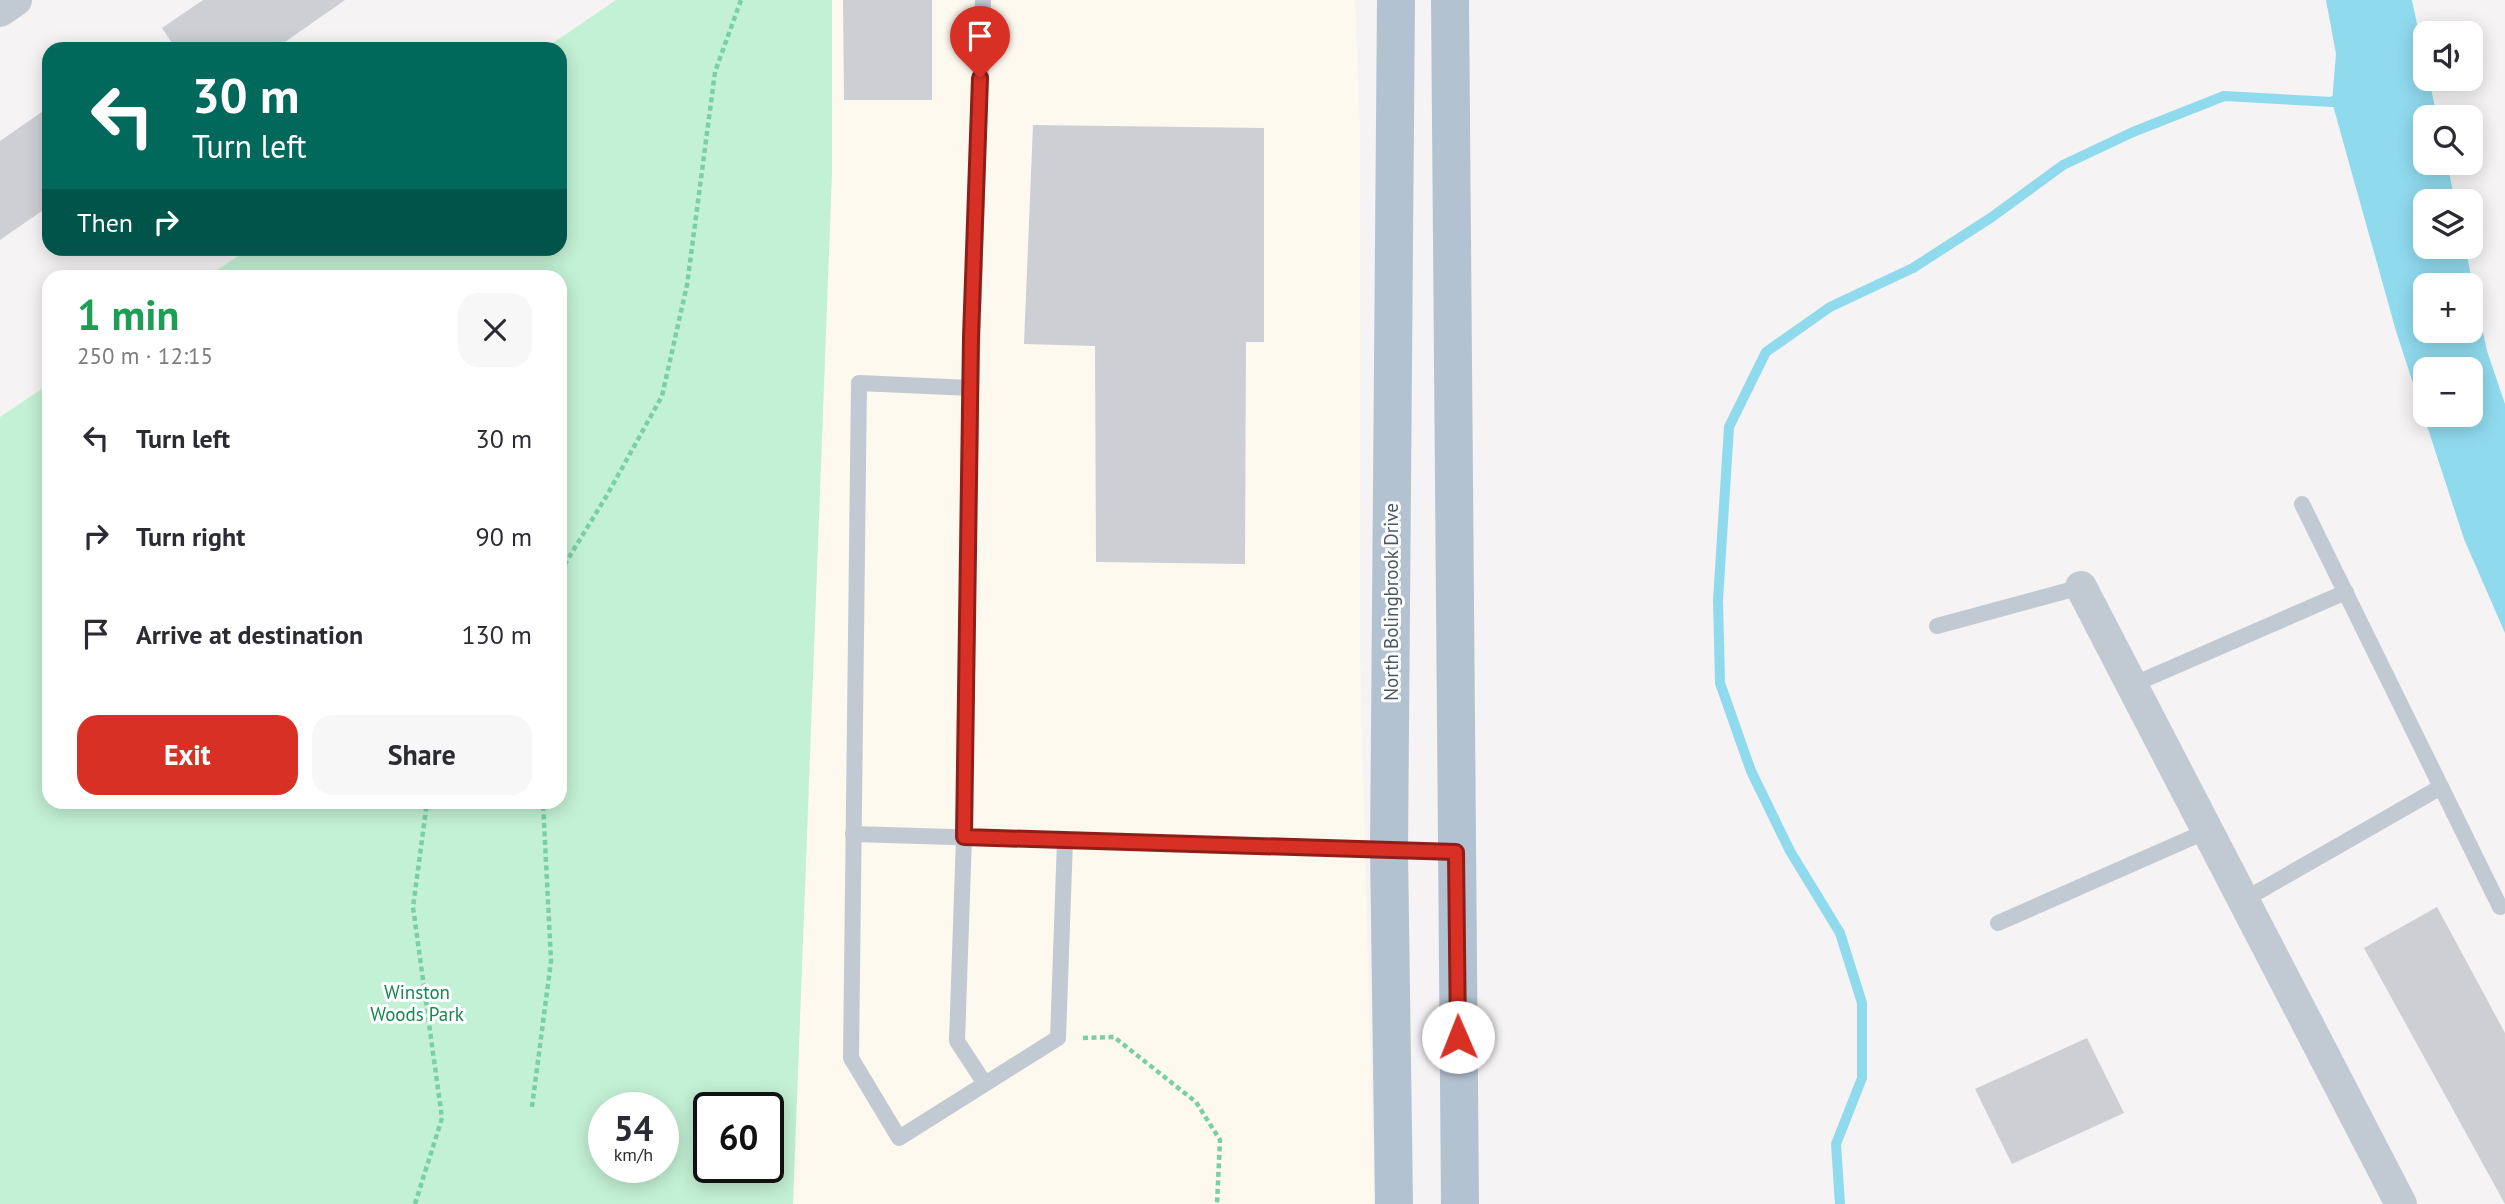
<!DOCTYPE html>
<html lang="en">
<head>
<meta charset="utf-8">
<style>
  :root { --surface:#fff; --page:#f7f7f7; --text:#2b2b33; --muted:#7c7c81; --accent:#d93025 }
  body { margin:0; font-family:"PT Sans",sans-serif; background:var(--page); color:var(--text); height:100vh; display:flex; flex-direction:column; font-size:26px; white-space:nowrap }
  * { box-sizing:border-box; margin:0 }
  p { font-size:23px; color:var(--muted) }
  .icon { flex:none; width:38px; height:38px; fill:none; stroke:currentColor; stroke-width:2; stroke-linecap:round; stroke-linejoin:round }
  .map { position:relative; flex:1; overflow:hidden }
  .sheet { position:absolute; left:42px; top:270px; width:525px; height:539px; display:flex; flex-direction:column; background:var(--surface); border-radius:21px; box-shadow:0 4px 18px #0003 }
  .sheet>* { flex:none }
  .hud { position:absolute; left:42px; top:42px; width:525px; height:214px; border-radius:21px; box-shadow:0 4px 18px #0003; background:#00695c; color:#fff; overflow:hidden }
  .fabs { position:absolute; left:2413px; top:21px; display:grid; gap:14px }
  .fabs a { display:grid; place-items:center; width:70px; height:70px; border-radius:14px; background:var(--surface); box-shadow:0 4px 18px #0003; font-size:35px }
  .speed { position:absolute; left:588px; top:1092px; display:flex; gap:14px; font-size:35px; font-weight:700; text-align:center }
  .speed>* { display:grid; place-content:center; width:91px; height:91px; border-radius:50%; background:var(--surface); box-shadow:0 4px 18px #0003; line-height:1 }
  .speed small { font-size:18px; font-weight:400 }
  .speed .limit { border:4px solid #111; border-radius:10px; background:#fff; color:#111 }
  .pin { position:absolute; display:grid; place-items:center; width:60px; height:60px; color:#fff; margin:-72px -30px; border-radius:50% 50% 50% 0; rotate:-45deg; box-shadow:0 0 7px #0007 }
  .pin .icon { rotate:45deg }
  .me { position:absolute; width:77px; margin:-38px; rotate:359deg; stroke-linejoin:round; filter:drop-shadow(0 0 5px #0008) }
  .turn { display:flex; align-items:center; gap:24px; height:147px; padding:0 35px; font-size:32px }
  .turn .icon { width:91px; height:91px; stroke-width:2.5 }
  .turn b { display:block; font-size:49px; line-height:60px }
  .then { display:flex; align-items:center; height:66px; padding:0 35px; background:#0003; gap:14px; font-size:26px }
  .round { display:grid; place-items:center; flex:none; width:74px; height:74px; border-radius:21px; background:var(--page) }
  .headline { display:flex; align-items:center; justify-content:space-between; height:119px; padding:0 35px }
  h1 { font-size:42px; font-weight:700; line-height:52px; color:#1e9e55 }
  .cta { display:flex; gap:14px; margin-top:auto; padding:14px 35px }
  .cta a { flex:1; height:80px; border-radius:21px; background:var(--accent); color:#fff; font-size:28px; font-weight:700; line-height:80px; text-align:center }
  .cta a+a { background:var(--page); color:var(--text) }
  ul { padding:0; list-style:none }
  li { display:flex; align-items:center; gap:21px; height:98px; padding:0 35px }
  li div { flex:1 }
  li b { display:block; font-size:26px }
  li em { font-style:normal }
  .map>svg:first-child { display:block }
  .commercial { fill:#fdf9ef }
  .green { fill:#c3f1d5; fill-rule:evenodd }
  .water { fill:#90daee; fill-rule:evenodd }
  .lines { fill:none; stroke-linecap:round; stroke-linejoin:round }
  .stream { stroke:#90daee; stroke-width:10 }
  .building { fill:#cdcfd5 }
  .path { stroke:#7ad0a6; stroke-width:4.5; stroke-dasharray:5 3.5; stroke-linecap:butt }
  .lane { stroke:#c1cad2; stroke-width:16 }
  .street { stroke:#c1cad2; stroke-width:32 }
  .primary { stroke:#b3c2d1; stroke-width:38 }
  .route-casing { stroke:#8d1f18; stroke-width:18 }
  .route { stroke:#d93025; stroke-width:12 }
  .labels { text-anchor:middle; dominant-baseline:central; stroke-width:6; stroke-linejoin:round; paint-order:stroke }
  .street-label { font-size:19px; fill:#4a5661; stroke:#fff }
  .park-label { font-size:19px; fill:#17864f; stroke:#fff }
</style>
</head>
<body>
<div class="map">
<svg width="2505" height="1204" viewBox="0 0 2505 1204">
  <rect width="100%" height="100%" fill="#f5f3f3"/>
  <polygon class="commercial" points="832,0 1355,0 1360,126 1360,648 1374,1204 793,1204 832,173"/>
  <path class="green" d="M 616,0 L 832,0 L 832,173 L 793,1204 L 0,1204 L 0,417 L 49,384 L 49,802 L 560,802 L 560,276 L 208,276 L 249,249 L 560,248 L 560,49 L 544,49 ZM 604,1108 L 663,1108 L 663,1167 L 604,1167 ZM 709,1108 L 768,1108 L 768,1167 L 709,1167 Z"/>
  <path class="water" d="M 2326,0 L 2412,0 L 2425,63 L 2426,79 L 2429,79 L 2437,117 L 2426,117 L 2426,163 L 2447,163 L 2455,201 L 2426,201 L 2426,247 L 2465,247 L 2487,351 L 2505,404 L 2505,633 L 2464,539 L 2396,331 L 2332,102 L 2336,54 ZM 2426,285 L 2471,285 L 2471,331 L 2426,331 ZM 2426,369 L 2471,369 L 2471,415 L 2426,415 Z"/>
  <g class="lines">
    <polyline class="stream" points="1840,1204 1836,1144 1862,1078 1862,1003 1840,933 1790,851 1751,771 1720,683 1718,600 1729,427 1766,352 1830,307 1913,268 1992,217 2063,165 2133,132 2224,96 2332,102 2341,96"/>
  </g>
  <g class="building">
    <polygon points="203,0 345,0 275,49 176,49 162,28"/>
    <polygon points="843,0 932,0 932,100 844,100"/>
    <polygon points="49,107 49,206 0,240 0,141"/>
    <polygon points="1033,125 1264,128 1264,342 1246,342 1245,564 1096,562 1095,346 1024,344"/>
    <polygon points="2437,907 2505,1033 2505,1204 2364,948"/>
    <polygon points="2087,1038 2124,1113 2012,1164 1975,1089"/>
  </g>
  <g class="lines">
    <g class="path">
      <polyline points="560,572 606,497 662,396 687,285 715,72 741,0"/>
      <polyline points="1083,1038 1114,1037 1196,1102 1220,1140 1217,1204"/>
      <polyline points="532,1107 551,961 543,802"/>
      <polyline points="415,1204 442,1118 413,907 427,802"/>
    </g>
    <g class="lane">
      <polyline points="971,388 983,0"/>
      <polyline points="2302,504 2500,907"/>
      <polyline points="1937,626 2081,587"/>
      <polyline points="2132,685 2346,592"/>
      <polyline points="853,834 1456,852"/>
      <polyline points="2242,901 2441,787"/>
      <polyline points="1998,923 2207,831"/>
      <polyline points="985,1084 957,1041 964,837 971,388 859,383 851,1058 899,1138 1058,1038 1065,840"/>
    </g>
    <g class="street">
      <polyline points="0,11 16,0"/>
      <polyline points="2081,587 2401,1204"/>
    </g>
    <g class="primary">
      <polyline points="1450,0 1460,1204"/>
      <polyline points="1394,1204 1389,849 1396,0"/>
    </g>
  </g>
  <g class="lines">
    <g class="route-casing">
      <polyline id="route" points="980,78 971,337 964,837 1456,852 1458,1037"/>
    </g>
    <use href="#route" class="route"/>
  </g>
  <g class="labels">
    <g class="street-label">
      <text transform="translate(1391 602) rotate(-90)">North Bolingbrook Drive</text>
    </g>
    <g class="park-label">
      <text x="417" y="992">Winston<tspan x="417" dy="22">Woods Park</tspan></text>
    </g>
  </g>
</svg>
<div class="fabs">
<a><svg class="icon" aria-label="sound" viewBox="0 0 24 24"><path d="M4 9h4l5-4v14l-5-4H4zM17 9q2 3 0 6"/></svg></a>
<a><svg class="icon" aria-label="search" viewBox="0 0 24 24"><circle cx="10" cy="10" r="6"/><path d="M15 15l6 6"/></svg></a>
<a><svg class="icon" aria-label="layers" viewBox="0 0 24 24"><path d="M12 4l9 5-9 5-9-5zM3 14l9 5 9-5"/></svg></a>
<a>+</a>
<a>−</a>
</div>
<div class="speed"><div>54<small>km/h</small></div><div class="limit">60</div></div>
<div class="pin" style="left:980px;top:78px;background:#d93025"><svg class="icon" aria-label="arrive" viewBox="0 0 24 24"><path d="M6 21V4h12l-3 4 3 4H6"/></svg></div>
<svg class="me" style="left:1458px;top:1037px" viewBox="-20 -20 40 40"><circle r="19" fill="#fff"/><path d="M0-13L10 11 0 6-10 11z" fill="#d93025"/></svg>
<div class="hud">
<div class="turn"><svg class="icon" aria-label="left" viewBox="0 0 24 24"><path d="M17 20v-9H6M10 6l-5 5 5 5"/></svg><div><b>30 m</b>Turn left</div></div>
<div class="then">Then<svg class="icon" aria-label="right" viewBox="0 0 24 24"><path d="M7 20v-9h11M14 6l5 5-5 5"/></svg></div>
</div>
<section class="sheet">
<div class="headline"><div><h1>1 min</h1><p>250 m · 12:15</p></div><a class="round"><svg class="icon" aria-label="close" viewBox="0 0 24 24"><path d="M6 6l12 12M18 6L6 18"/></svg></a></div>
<ul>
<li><svg class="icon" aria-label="left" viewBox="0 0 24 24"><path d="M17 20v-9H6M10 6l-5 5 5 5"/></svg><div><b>Turn left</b></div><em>30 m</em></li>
<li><svg class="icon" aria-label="right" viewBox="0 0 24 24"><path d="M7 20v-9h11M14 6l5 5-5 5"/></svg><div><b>Turn right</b></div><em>90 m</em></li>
<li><svg class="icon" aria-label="arrive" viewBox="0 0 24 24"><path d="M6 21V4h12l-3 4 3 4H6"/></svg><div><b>Arrive at destination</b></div><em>130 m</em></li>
</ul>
<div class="cta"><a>Exit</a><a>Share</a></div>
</section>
</div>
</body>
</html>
